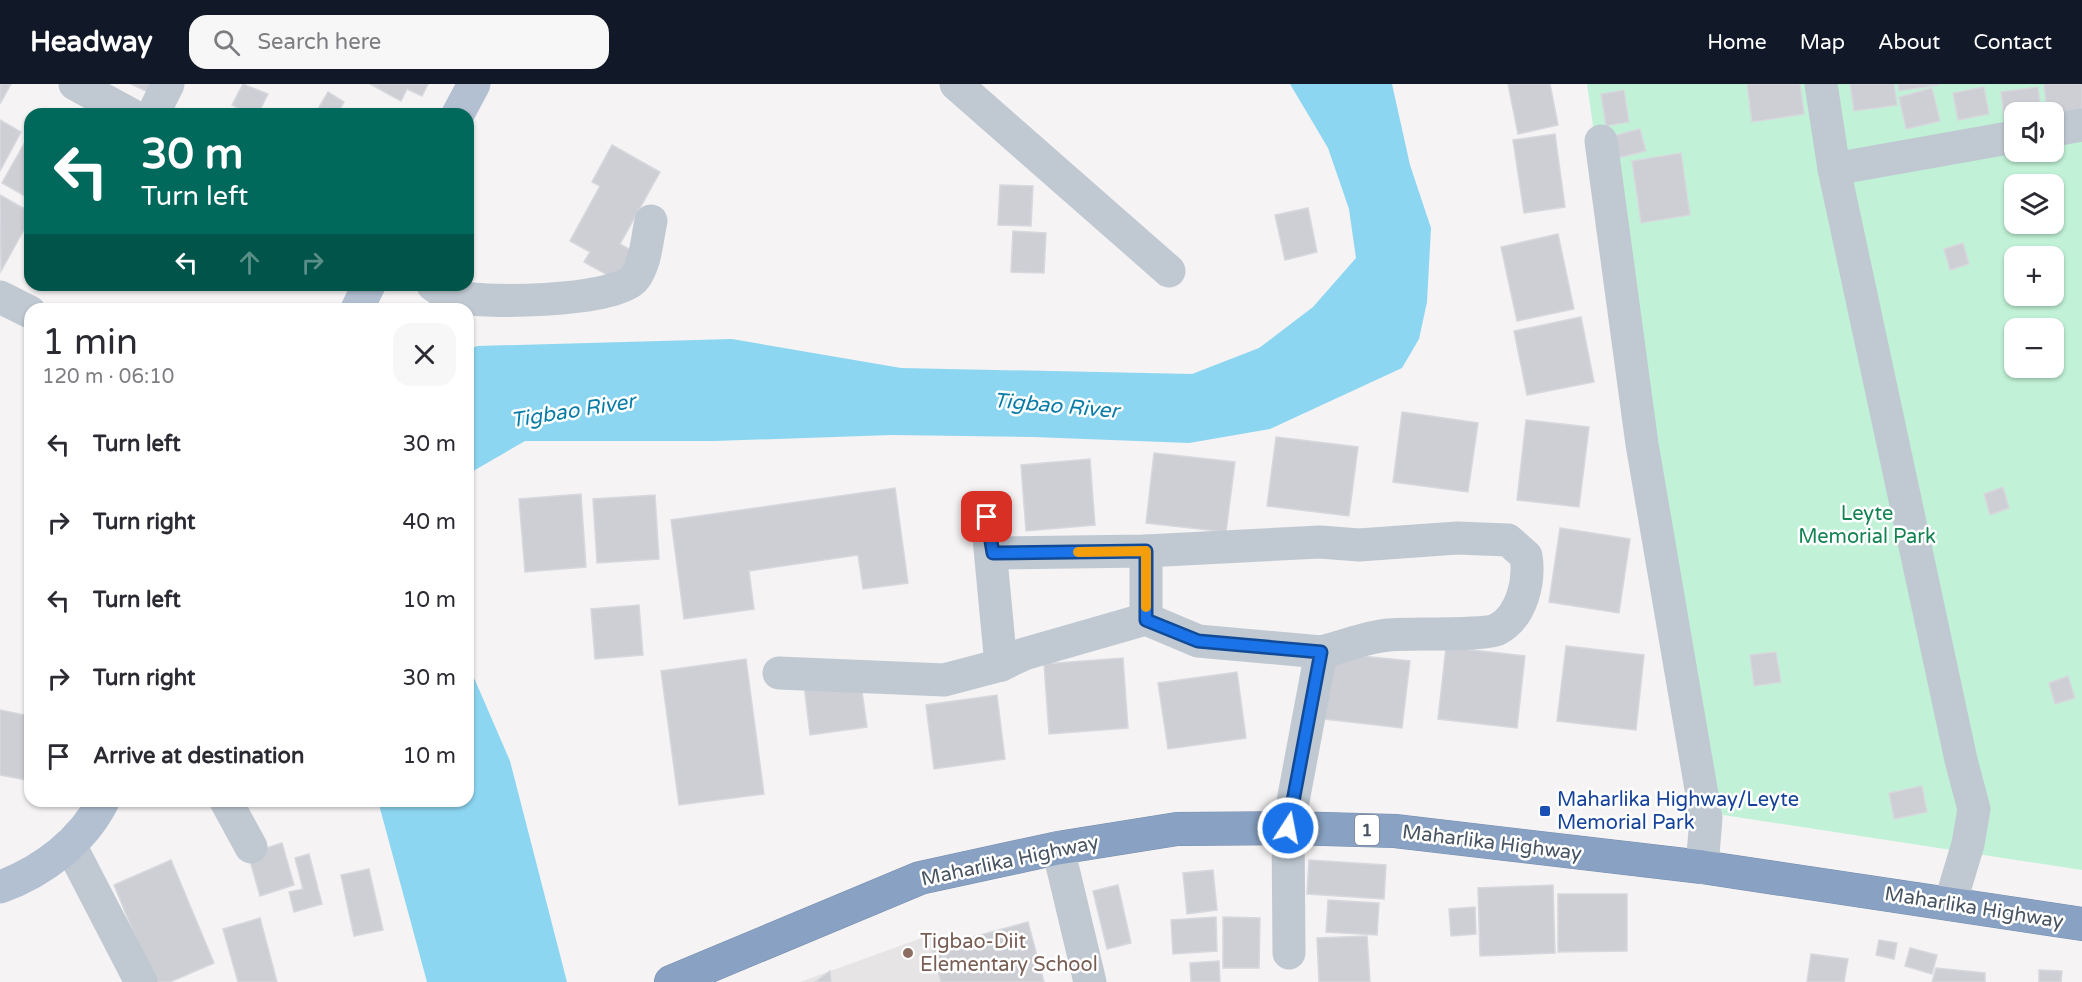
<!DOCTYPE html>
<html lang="en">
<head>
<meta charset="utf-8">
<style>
  :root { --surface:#fff; --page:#f7f7f7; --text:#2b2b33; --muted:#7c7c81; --accent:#111827 }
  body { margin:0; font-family:"Varela Round",sans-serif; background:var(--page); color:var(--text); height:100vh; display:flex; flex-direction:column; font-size:22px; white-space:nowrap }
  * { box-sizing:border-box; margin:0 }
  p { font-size:20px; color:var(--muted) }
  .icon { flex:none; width:33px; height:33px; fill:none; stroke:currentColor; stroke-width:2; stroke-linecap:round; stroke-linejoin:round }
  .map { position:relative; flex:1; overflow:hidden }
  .details { position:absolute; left:24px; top:219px; width:450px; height:504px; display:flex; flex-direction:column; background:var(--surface); border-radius:18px; box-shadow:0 2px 4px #0004 }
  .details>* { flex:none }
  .hud { position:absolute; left:24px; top:24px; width:450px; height:183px; border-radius:18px; box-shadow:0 2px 4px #0004; background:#00695c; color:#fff; overflow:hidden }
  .fabs { position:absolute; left:2004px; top:18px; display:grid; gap:12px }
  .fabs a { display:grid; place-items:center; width:60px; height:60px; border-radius:12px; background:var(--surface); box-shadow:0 2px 4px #0004; font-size:30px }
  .pin { position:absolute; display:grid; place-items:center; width:51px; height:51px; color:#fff; margin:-26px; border-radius:12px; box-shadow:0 3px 9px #0006 }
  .me { position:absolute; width:66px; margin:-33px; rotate:11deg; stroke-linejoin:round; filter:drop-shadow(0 0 4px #0008) }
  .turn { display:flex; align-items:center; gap:21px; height:126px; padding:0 18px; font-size:27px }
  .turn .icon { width:78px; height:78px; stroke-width:2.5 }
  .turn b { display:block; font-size:42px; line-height:51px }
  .lanes { display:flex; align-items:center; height:57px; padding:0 18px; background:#0003; justify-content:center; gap:30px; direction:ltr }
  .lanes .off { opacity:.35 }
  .round { display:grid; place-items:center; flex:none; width:63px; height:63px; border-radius:18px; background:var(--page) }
  .summary { display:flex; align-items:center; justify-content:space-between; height:102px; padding:0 18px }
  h1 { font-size:36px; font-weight:600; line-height:45px }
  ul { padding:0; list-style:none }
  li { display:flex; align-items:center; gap:18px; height:78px; padding:0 18px }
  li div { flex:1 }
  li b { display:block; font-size:22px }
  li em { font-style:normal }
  header { display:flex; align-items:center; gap:36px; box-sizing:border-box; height:84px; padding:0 30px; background:var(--accent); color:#fff }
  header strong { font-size:28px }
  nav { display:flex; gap:33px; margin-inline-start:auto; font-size:21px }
  .search { width:420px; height:54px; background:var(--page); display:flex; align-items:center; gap:15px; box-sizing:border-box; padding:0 21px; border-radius:18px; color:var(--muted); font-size:22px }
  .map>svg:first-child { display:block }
  .education { fill:#e6e4e5 }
  .green { fill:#c1f2d7; fill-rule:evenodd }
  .water { fill:#8dd6f1 }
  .building { fill:#cdcfd5; stroke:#d7d8de; stroke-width:1.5 }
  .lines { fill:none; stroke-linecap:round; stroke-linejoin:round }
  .highway-casing { stroke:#748daf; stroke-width:34 }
  .minor { stroke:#c0c9d2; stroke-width:33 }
  .major { stroke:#b2c0d2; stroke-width:33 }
  .highway { stroke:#89a2c3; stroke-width:33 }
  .route-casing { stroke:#114b97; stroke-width:15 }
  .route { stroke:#1a73e8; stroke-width:10 }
  .slow { stroke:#f59e0b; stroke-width:10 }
  .transit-dot { fill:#1a4fb4; stroke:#fff; stroke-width:2 }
  .education-dot { fill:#8d6e63; stroke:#fff; stroke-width:2 }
  .labels { text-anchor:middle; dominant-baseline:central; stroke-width:5; stroke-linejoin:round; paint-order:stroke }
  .shield { fill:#fff; stroke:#808891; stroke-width:1.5 }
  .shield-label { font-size:18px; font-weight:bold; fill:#495562 }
  .park-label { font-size:20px; fill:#148352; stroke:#fff }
  .transit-label { font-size:20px; fill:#164399; stroke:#fff; text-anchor:start }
  .street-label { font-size:20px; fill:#495562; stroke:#fff }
  .education-label { font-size:20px; fill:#785e54; stroke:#fff; text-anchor:start }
  .water-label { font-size:21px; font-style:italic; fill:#077ca7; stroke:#fff }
</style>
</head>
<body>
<header>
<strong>Headway</strong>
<div class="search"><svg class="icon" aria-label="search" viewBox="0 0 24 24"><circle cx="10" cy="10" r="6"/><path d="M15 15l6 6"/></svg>Search here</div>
<nav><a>Home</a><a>Map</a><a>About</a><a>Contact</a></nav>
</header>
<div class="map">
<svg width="2082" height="898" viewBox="0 0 2082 898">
  <rect width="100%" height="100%" fill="#f5f3f3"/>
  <polygon class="education" points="930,851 945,898 800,898"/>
  <path class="green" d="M 1587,0 L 2082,0 L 2082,786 L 1691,726 ZM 2014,28 L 2054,28 L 2054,68 L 2014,68 ZM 2014,100 L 2054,100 L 2054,140 L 2014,140 ZM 2014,172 L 2054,172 L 2054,212 L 2014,212 ZM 2014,244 L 2054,244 L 2054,284 L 2014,284 Z"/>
  <g class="water">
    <polygon points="1290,0 1392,0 1410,81 1431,144 1427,218 1419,255 1402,284 1270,345 1189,359 1033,353 892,351 715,357 525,357 468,390 468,266 477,262 732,255 901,284 1192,290 1259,264 1313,223 1356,174 1349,125 1328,64"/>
    <polygon points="468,580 510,677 567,898 427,898 378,717 468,717"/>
  </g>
  <g class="building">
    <polygon points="0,0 11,0 0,20"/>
    <polygon points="131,0 152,0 148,8"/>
    <polygon points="243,0 268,10 258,30 249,30 232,21"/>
    <polygon points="370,0 428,0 422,12 407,5 401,17"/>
    <polygon points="1508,0 1550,0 1558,41 1518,50"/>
    <polygon points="1747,0 1800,0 1804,30 1752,38"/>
    <polygon points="1850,0 1894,0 1897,21 1854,27"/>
    <polygon points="1898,0 1938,0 1938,1 1899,7"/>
    <polygon points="2044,0 2082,0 2082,31 2054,35 2054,28 2047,28"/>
    <polygon points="1984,3 1989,30 1958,36 1953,9"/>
    <polygon points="2038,3 2041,28 2014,28 2014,40 2005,41 2001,8"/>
    <polygon points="1932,4 1940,37 1906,45 1899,13"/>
    <polygon points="1624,6 1629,38 1606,42 1601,10"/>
    <polygon points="328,8 344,18 337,30 315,30"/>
    <polygon points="0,36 21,48 0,87"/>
    <polygon points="1640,45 1646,67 1618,74 1613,52"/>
    <polygon points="30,49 30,115 2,99"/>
    <polygon points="1555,50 1565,123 1524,129 1513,56"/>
    <polygon points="612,61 660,88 620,160 636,169 620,198 584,178 590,168 570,157 600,102 592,98"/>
    <polygon points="1681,69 1690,131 1641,139 1632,77"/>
    <polygon points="1000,101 1033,102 1031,142 998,141"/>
    <polygon points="0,111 30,128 30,135 1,187"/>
    <polygon points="1308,124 1317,168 1285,176 1275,131"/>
    <polygon points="1013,147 1046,149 1044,189 1011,188"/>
    <polygon points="1558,150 1574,225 1517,237 1501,163"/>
    <polygon points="1963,159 1969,180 1950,186 1944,165"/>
    <polygon points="1581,233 1594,298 1527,311 1514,247"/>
    <polygon points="1402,328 1478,339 1468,408 1393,398"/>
    <polygon points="1526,336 1589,343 1579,423 1517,416"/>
    <polygon points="1276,353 1358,363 1349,432 1267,422"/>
    <polygon points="1154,369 1235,378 1226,448 1146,439"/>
    <polygon points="1090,375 1095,441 1026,447 1021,381"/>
    <polygon points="2003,403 2009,424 1990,431 1984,410"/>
    <polygon points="895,404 908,499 863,505 858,471 749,487 754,525 684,535 671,436"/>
    <polygon points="581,410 586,483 525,488 519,415"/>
    <polygon points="655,411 659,475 597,479 593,415"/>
    <polygon points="1560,444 1630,455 1619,529 1549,518"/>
    <polygon points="639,521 643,571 595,575 591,525"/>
    <polygon points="1566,562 1644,571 1636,646 1557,637"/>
    <polygon points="1446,563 1525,572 1517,644 1438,635"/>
    <polygon points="1776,568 1781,598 1754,602 1750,571"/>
    <polygon points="1332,569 1410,577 1402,644 1324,635"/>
    <polygon points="1123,574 1128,644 1049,650 1044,580"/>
    <polygon points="746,575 764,710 679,721 661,587"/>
    <polygon points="1237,588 1246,654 1168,665 1158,599"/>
    <polygon points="2068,592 2075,614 2055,620 2049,599"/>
    <polygon points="860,593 867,643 810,651 804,601"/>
    <polygon points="997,611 1005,675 934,685 926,621"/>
    <polygon points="0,626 30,632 30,678 27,696 0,691"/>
    <polygon points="1922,702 1927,728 1894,735 1889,709"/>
    <polygon points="282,759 294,801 260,812 248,770"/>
    <polygon points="309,770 322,820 294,828 289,808 303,805 295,774"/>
    <polygon points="171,776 214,879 170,898 154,898 114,801"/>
    <polygon points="1309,776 1386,781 1384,815 1307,810"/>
    <polygon points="369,785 383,846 354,852 341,791"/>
    <polygon points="1213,786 1217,826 1187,830 1183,789"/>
    <polygon points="1118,801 1131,859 1107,865 1093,807"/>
    <polygon points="1553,801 1555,869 1480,872 1478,804"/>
    <polygon points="1558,810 1627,810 1627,867 1558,868"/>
    <polygon points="1328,816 1379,819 1377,851 1326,848"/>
    <polygon points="1475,823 1476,850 1451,852 1449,825"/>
    <polygon points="1216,833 1217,867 1173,870 1171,836"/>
    <polygon points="1223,833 1260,834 1259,884 1223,884"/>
    <polygon points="260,834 277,898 238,898 223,845"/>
    <polygon points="1028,838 1044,898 941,898 932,864"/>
    <polygon points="1367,852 1370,898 1319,898 1317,854"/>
    <polygon points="1879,856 1897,859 1894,875 1876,871"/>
    <polygon points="1910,864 1937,871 1932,890 1905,882"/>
    <polygon points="1811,870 1848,875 1844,898 1807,898"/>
    <polygon points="1219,877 1220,898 1191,898 1190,879"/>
    <polygon points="1936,884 1985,889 1985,898 1932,898"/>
    <polygon points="2039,886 2062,887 2061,898 2039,898"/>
    <polygon points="830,887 831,898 815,898"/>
  </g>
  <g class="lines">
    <g class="highway-casing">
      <polyline id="highway" points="671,898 920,794 1058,764 1177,745 1288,744 1395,747 1702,783 2082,840"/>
    </g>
    <g class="minor">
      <polyline points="75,0 130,30"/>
      <polyline points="956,0 1169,187"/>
      <polyline points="1821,0 1834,85 1961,676 1974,725 1968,760 1950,820"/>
      <polyline points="153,30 168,0"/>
      <polyline points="2054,46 2082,41"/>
      <polyline points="1601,57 1642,360 1706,734 1702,783"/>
      <polyline points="1834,85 2014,53"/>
      <path d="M 433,201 C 438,204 443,209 449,211 C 478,221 614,218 634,195 C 646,181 647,154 651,137"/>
      <polyline points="0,213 30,228"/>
      <polyline points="987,433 1001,581 1024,570 1146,535 1198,557 1321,568 1288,744 1289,869"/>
      <polyline points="1146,467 1146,535"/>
      <path d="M 993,469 L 1146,467 L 1320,458 L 1359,461 L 1457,454 L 1508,456 L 1526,472 C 1530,497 1522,532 1498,545 C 1485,552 1409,549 1388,551 C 1366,553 1343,563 1321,568"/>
      <polyline points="779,589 944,596 1001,581"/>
      <polyline points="226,717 251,763"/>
      <polyline points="70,761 141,898"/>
      <polyline points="1058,764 1090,898"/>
    </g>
    <g class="major">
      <polyline points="458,30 474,0"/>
      <polyline points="357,225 369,201"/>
      <path d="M 0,803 C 42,788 83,757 103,717"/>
    </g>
    <use href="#highway" class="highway"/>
  </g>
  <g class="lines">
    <g class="route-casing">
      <polyline id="route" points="987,433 993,469 1146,467 1146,536 1198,557 1321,568 1288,744"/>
    </g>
    <use href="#route" class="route"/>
    <polyline class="slow" points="1078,468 1146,467 1146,523"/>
  </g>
  <rect class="transit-dot" x="1539" y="721" width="12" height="12" rx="3"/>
  <circle class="education-dot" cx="908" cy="869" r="6"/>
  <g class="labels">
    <rect class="shield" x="1355" y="731" width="24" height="30" rx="4.5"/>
    <g class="shield-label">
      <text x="1367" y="746">1</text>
    </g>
    <g class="park-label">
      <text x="1867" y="430">Leyte<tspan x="1867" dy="23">Memorial Park</tspan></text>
    </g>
    <g class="transit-label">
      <text x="1557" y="716">Maharlika Highway/Leyte<tspan x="1557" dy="23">Memorial Park</tspan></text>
    </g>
    <g class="street-label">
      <text transform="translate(1492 759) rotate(7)">Maharlika Highway</text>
      <text transform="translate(1010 777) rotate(-12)">Maharlika Highway</text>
      <text transform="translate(1974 824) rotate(9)">Maharlika Highway</text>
    </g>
    <g class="education-label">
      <text x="920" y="858">Tigbao-Diit<tspan x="920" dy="23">Elementary School</tspan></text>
    </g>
    <g class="water-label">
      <text transform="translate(1056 322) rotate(5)">Tigbao River</text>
      <text transform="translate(573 327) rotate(-9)">Tigbao River</text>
    </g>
  </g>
</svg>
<div class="fabs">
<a><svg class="icon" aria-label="sound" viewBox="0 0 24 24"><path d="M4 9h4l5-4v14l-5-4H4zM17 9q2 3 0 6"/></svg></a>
<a><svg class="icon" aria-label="layers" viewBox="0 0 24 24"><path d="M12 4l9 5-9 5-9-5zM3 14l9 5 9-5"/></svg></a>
<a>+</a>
<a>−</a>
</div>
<div class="pin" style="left:987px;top:433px;background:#d93025"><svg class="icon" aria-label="arrive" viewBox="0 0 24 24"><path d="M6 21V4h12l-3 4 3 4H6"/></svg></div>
<svg class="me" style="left:1288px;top:744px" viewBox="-20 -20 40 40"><circle r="17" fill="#1a73e8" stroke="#fff" stroke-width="3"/><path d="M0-11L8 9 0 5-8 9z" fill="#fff"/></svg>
<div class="hud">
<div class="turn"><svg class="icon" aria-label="left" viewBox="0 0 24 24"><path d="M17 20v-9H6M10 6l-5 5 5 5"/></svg><div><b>30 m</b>Turn left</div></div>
<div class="lanes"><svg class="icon" aria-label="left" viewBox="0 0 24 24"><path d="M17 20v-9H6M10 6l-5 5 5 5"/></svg><svg class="icon off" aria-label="ahead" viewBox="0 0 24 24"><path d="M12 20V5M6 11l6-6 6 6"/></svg><svg class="icon off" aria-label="right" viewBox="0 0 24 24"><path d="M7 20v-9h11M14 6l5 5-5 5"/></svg></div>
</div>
<section class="details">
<div class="summary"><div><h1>1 min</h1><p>120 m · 06:10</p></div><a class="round"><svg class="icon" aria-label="close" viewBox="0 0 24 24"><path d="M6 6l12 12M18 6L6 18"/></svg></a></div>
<ul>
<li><svg class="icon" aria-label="left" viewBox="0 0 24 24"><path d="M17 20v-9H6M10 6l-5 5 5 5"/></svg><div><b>Turn left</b></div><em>30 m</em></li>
<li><svg class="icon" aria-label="right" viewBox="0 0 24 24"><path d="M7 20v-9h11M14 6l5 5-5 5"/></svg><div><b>Turn right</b></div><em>40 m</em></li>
<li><svg class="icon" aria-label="left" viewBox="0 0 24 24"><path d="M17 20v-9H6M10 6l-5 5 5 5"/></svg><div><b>Turn left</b></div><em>10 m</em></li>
<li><svg class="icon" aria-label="right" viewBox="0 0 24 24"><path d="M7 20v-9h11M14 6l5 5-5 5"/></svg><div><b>Turn right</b></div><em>30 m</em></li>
<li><svg class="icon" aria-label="arrive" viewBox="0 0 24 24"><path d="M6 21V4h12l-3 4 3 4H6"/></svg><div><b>Arrive at destination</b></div><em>10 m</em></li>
</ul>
</section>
</div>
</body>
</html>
